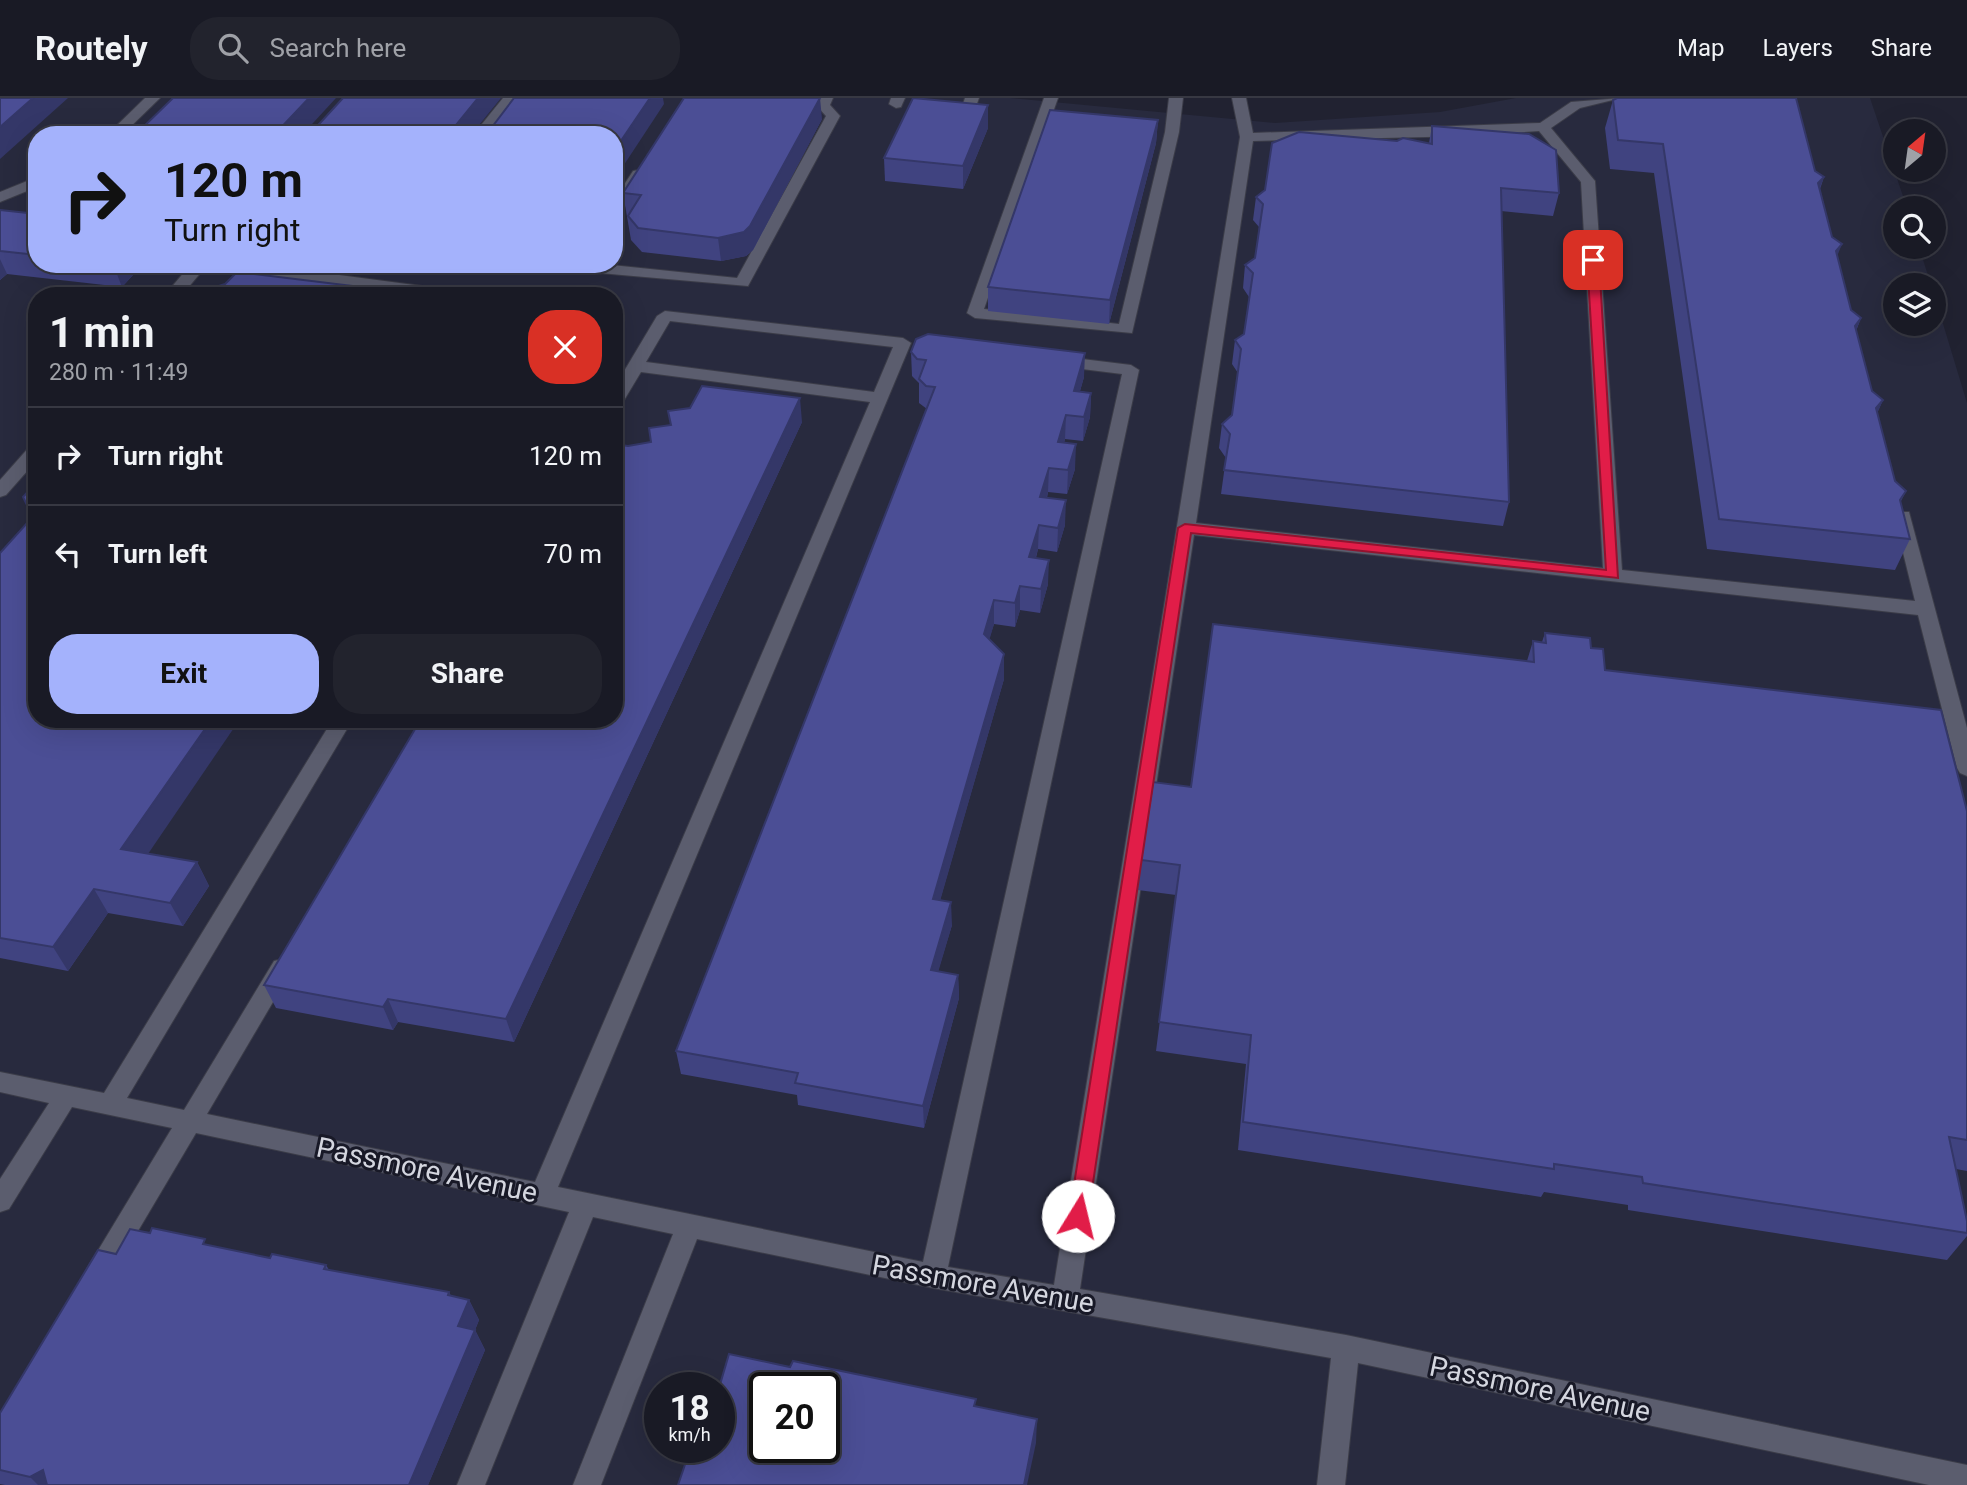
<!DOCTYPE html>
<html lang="en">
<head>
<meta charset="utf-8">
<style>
  :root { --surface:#191a25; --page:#22232d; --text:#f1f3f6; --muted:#9fa1a7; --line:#373842; --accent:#a4b2fc }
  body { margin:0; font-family:Roboto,sans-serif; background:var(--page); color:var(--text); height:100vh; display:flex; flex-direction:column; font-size:26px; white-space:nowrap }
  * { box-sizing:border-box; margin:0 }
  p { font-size:23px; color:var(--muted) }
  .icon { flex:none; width:38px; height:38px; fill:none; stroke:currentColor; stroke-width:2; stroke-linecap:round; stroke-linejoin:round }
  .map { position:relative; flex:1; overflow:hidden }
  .details { position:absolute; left:28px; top:189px; width:595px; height:441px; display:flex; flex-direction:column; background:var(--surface); border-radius:28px; box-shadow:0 7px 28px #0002,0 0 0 2px var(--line) }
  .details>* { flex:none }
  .hud { position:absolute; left:28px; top:28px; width:595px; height:147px; border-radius:28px; box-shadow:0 7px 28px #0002,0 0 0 2px var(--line); background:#a4b2fc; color:#111; overflow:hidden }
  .needle { width:46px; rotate:29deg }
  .fabs { position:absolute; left:1883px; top:21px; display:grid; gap:14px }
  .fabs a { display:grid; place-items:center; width:63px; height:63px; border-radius:50%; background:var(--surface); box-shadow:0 7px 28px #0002,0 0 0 2px var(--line); font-size:35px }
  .speed { position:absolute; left:644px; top:1274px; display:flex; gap:14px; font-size:35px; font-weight:700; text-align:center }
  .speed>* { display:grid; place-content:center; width:91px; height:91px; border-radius:50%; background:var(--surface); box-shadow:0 7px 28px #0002,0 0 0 2px var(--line); line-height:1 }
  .speed small { font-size:18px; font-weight:400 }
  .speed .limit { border:4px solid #111; border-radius:10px; background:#fff; color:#111 }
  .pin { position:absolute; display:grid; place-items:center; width:60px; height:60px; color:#fff; margin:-30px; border-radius:14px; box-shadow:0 4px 10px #0006 }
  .me { position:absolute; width:77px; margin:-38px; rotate:9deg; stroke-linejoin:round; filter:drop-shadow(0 0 5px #0008) }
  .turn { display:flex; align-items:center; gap:24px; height:147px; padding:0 21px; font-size:32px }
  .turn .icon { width:91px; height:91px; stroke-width:2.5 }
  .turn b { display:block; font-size:49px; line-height:60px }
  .round { display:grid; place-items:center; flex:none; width:74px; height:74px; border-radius:28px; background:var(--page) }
  .summary { display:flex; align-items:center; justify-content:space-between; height:119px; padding:0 21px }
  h1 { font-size:42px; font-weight:700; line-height:52px }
  .primary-button { display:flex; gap:14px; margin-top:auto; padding:14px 21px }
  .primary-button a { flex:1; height:80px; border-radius:28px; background:var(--accent); color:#111; font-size:28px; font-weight:700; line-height:80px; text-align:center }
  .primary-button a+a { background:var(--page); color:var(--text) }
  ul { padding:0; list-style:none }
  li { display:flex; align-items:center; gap:21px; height:98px; padding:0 21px; border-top:2px solid var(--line) }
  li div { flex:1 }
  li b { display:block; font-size:26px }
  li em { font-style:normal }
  header { display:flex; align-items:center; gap:42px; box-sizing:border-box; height:98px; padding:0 35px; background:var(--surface); border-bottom:2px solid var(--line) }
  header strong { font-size:33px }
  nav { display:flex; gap:38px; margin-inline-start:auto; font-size:24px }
  .search { width:490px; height:63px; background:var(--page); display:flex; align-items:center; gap:18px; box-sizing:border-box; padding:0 24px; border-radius:28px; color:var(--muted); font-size:26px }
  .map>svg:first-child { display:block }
  .built { fill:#282a3e; fill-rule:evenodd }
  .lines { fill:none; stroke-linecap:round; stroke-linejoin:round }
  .minor-casing { stroke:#3b3c48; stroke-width:2 }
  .minor { fill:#5b5d6e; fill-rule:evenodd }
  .wall { fill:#404380 }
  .shaded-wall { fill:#343768 }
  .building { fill:#4b4e95; stroke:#343768; stroke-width:2; fill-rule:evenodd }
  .route { fill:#e11d48; stroke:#92132f; stroke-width:2 }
  .labels { text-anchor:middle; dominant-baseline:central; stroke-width:6; stroke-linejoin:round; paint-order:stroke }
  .near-street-label { font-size:28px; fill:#d4d6df; stroke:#181927 }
</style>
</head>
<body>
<header>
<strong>Routely</strong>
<div class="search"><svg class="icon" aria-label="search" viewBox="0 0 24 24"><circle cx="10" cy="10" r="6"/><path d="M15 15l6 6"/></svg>Search here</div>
<nav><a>Map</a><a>Layers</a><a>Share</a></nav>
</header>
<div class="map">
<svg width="1967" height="1387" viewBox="0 0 1967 1387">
  <rect width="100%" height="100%" fill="#212231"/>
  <path class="built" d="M 0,0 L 1010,0 L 1275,25 L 1440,14 L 1516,0 L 1870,0 L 1907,110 L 1895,110 L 1895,149 L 1919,149 L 1931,187 L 1895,187 L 1895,226 L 1934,226 L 1934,196 L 1967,305 L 1967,1387 L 0,1387 ZM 37,37 L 614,37 L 614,166 L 37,166 ZM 37,198 L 614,198 L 614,621 L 37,621 ZM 660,1290 L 719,1290 L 719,1349 L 660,1349 ZM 765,1290 L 824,1290 L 824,1349 L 765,1349 Z"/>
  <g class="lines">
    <g class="minor-casing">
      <g id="minor">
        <polygon points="145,0 160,0 122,37 107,37"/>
        <polygon points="503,0 517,0 488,37 473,37"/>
        <polygon points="819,0 833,0 830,7 840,18 748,188 553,171 545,166 602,166 737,180 826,18 816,7"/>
        <polygon points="891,0 905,0 901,9 896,10 889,6"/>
        <polygon points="965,0 979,0 974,14 967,18 960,14"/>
        <polygon points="1044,0 1058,0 984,211 1119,226 1165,34 1169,0 1183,0 1179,34 1132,235 975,220 967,215"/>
        <path d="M 1232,0 L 1246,0 L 1253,35 L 1540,25 L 1571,4 L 1621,0 L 1580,10 L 1551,30 L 1595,83 L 1622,472 L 1915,503 L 1894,418 L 1897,414 L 1909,414 L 1967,630 L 1967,678 L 1960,675 L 1957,670 L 1918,517 L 1194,437 L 1080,1191 L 1346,1237 L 1967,1367 L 1967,1387 L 1929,1387 L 1358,1265 L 1345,1387 L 1317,1387 L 1331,1260 L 933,1190 L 697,1141 L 601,1387 L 573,1387 L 673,1136 L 593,1119 L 485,1387 L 457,1387 L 569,1114 L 196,1035 L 106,1187 L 97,1190 L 88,1187 L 84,1178 L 88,1169 L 172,1030 L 72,1009 L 9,1111 L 0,1114 L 0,1081 L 49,1005 L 0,994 L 0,974 L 104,995 L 333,621 L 353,621 L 127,1000 L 184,1012 L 274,863 L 282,861 L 290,863 L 293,870 L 207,1016 L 535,1084 L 870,304 L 641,274 L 620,309 L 614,310 L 614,290 L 657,218 L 665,213 L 903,240 L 911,245 L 558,1089 L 923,1164 L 1122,276 L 1058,268 L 1050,263 L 1058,258 L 1131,267 L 1139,272 L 948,1169 L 1054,1187 L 1240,39 ZM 1539,33 L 1581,84 L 1603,470 L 1196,425 L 1253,43 L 1471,38 ZM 670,223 L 893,249 L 874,294 L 646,264 Z"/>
        <polygon points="638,72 645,76 619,117 614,118 614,102 633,73"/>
        <polygon points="37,79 37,89 0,104 0,94"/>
        <polygon points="191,166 208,166 181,198 164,198"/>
        <polygon points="211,166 256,166 460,193 468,198 423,198 219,171"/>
        <polygon points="37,346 37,362 6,397 0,399 0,382 31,347"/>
      </g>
    </g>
    <use href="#minor" class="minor"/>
  </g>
  <g class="wall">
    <polygon points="1613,2 1815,73 1824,79 1820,91 1851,212 1861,220 1856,233 1872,293 1883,302 1877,315 1895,383 1906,393 1900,405 1910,441 1895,472 1707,451 1654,75 1610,71 1605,30"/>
    <polygon points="988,7 988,30 963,91 885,83 884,60"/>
    <polygon points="822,21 753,152 746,158 721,163 642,154 631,142 623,95"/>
    <polygon points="1158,22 1156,45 1109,226 988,213 988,189"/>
    <polygon points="1432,28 1559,95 1553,118 1501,113 1509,404 1503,428 1221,396 1226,360 1219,350 1222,326 1232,317 1238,275 1232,266 1235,242 1244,236 1249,199 1243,190 1245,167 1255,160 1259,129 1253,122 1256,99 1429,45"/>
    <polygon points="0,112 37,116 37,166 143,166 122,189 7,176 0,182"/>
    <polygon points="911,254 1084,279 1080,293 1091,295 1090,319 1083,343 1065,341 1064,345 1075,371 1067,396 1048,394 1047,400 1065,427 1057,454 1038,451 1036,460 1048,486 1040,515 1020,512 1015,529 994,526 989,541 1004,556 1004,581 940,802 952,827 938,873 958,877 959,900 924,1030 798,1007 797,997 681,976 676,953 927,311 919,305 919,285 912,278"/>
    <polygon points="802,324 514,944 398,924 393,932 276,910 264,887 628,348"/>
    <polygon points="37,384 37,621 148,756 197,764 209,788 183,828 108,815 68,873 0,860 0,455 33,419 23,399"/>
    <polygon points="1545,535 1591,550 1605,572 1967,713 1967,1073 1956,1071 1967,1123 1967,1138 1947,1162 1628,1112 1628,1107 1544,1094 1541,1099 1238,1052 1246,966 1156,953 1176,797 1138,792 1141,762 1191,689 1527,563 1533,543 1542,544"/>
    <polygon points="209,1148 270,1160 326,1167 329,1172 449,1194 451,1198 469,1202 479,1222 475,1232 485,1252 428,1387 5,1387 0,1386 0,1315 116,1156"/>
  </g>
  <g class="shaded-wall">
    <polygon points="33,0 68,0 0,61 0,29"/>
    <polygon points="309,0 336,0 302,37 274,37"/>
    <polygon points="478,0 501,0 471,37 448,37"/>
    <polygon points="650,0 663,0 664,6 614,82 614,53"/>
    <polygon points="820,0 822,21 753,152 746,158 721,163 718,140"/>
    <polygon points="988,7 988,30 963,91 963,68"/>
    <polygon points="1158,22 1156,45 1109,226 1110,202"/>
    <polygon points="1824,79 1813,108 1818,85"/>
    <polygon points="1842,146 1830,176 1836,153"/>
    <polygon points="0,161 7,176 0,182"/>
    <polygon points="113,166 143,166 122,189"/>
    <polygon points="1861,220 1849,250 1855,228"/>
    <polygon points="1085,255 1084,279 1073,317 1074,293"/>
    <polygon points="1091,295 1090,319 1083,343 1084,319"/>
    <polygon points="800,300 802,324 514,944 506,921"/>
    <polygon points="1883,302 1870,332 1876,310"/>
    <polygon points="1066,317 1065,341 1057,368 1058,344"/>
    <polygon points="1076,346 1075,371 1067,396 1068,372"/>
    <polygon points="1049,370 1048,394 1040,423 1040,399"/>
    <polygon points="1066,402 1065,427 1057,454 1058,430"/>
    <polygon points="1039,427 1038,451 1029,483 1029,459"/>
    <polygon points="1049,462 1048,486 1040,515 1041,491"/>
    <polygon points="1020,488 1020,512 1015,529 1015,505"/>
    <polygon points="994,502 994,526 984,560 984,536"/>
    <polygon points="1004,556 1004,581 934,824 933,801"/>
    <polygon points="212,621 240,621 135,775 121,751"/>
    <polygon points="197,764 209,788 183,828 170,805"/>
    <polygon points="94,791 108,815 68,873 53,849"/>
    <polygon points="951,804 952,827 932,895 931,872"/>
    <polygon points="958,877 959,900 924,1030 923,1008"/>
    <polygon points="388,901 398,924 393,932 383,909"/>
    <polygon points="469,1202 479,1222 468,1249 458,1228"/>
    <polygon points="475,1232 485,1252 428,1387 409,1387"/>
    <polygon points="1037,1321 1036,1345 1027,1387 1024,1387"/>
    <polygon points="43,1372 58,1387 38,1387 30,1379"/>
  </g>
  <g class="building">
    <polygon points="0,0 33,0 0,29"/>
    <polygon points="173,0 309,0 274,37 135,37"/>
    <polygon points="343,0 478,0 448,37 309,37"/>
    <polygon points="514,0 650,0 614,53 614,37 486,37"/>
    <polygon points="684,0 820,0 750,128 744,134 718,140 638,130 628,118 641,97 623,95"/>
    <polygon points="913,0 988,7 963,68 884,60"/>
    <polygon points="1617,0 1796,0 1815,73 1824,79 1818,85 1832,139 1842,146 1836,153 1851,212 1861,220 1855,228 1872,293 1883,302 1876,310 1895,383 1906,393 1900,402 1910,441 1719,421 1663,46 1618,42 1613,2"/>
    <polygon points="1050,12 1158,22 1110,202 988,189"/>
    <polygon points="1432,28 1529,36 1556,52 1559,95 1501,90 1509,404 1224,372 1230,336 1222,326 1232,317 1241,251 1235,242 1244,236 1253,175 1245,167 1255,160 1263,106 1256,99 1265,92 1272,45 1299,34 1397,43 1403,40 1432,46"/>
    <polygon points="0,112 37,116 37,157 0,153"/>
    <polygon points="237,174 435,198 205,198 212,190 225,186"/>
    <polygon points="928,236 1085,255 1074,293 1091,295 1084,319 1066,317 1058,344 1076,346 1068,372 1049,370 1040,399 1066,402 1058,430 1039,427 1029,459 1049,462 1041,491 1020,488 1015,505 994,502 984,536 1004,556 933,801 951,804 931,872 958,877 923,1008 795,985 798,975 676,953 935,289 926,288 919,281 926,262 917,261 911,254 916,241"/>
    <polygon points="702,288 800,300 506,921 388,901 383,909 264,887 421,621 614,621 614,346 628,348 651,344 649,330 671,327 668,313 690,310"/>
    <polygon points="37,384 37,409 27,407 23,399"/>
    <polygon points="37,414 37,621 212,621 121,751 197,764 170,805 94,791 53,849 0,840 0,455"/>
    <polygon points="1213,526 1534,564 1533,543 1546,545 1545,535 1590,540 1591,550 1603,551 1605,572 1941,612 1967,713 1967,1042 1949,1039 1967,1123 1967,1135 1643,1085 1642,1079 1554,1066 1554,1071 1243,1024 1251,937 1159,924 1180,767 1141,762 1153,684 1191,689"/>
    <polygon points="152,1130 205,1141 203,1146 270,1160 272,1156 326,1167 324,1171 449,1194 448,1197 469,1202 458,1228 475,1232 409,1387 47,1387 43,1372 30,1379 0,1372 0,1315 98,1152 116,1156 130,1131 150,1135"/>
    <path d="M 729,1256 L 790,1269 L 793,1263 L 976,1301 L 974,1308 L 1037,1321 L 1024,1387 L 678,1387 L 691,1349 L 719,1349 L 719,1290 ZM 765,1290 L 824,1290 L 824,1349 L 765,1349 Z"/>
  </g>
  <polygon class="route" points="1593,158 1599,162 1618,480 1191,435 1088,1118 1085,1124 1078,1127 1071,1124 1069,1118 1178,430 1185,426 1606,472 1587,162"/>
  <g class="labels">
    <g class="near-street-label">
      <text transform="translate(427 1072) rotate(12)">Passmore Avenue</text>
      <text transform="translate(983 1186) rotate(10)">Passmore Avenue</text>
      <text transform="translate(1540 1291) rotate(12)">Passmore Avenue</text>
    </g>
  </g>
</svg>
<div class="fabs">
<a><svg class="needle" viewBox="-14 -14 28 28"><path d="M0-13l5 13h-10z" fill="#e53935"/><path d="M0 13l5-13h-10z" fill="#9fa1a7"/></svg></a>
<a><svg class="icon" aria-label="search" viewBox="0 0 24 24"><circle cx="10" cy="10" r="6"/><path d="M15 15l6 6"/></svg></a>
<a><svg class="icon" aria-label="layers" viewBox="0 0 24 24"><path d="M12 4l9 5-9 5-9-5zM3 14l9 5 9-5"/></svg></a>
</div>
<div class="speed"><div>18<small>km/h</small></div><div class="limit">20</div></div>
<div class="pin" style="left:1593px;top:162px;background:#d93025"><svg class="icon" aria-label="arrive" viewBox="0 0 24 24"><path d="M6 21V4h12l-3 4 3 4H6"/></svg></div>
<svg class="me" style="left:1078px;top:1118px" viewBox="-20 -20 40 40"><circle r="19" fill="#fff"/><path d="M0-13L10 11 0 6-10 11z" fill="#e11d48"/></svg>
<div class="hud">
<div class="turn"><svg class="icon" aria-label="right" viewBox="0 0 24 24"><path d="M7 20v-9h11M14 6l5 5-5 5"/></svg><div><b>120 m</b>Turn right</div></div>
</div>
<section class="details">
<div class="summary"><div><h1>1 min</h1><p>280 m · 11:49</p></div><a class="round" style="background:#d93025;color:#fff"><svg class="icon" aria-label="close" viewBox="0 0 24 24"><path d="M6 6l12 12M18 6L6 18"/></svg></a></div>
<ul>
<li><svg class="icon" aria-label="right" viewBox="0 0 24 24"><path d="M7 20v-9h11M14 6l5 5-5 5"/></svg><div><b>Turn right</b></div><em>120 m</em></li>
<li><svg class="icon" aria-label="left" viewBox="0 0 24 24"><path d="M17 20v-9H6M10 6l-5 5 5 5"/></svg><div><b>Turn left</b></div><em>70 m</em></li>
</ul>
<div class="primary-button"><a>Exit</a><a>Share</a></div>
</section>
</div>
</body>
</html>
